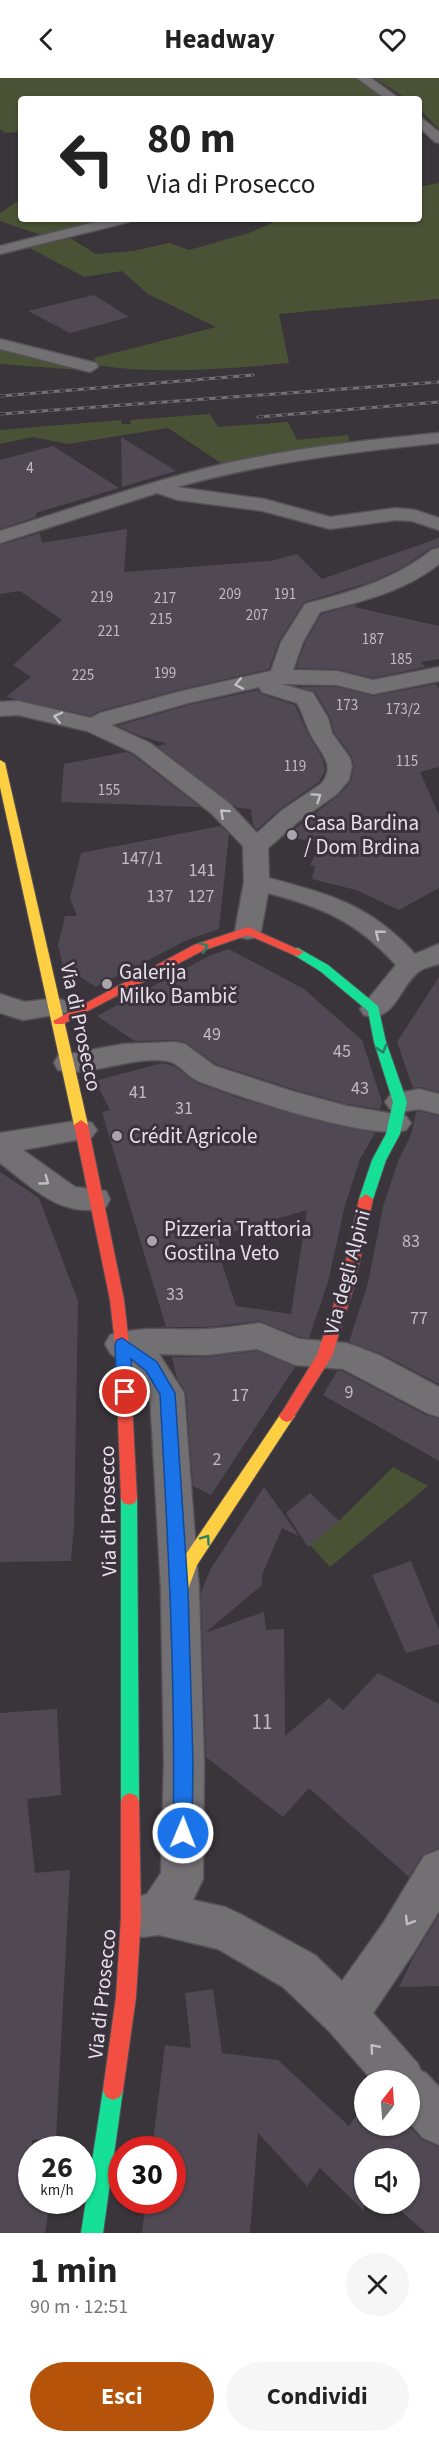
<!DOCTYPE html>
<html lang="it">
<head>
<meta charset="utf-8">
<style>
  :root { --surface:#fff; --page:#f6f6f6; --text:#222; --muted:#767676; --accent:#b45309 }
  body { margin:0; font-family:"Source Sans 3",sans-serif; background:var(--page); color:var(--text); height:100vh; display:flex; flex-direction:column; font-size:22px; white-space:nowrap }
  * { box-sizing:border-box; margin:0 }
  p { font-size:20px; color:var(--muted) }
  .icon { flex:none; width:33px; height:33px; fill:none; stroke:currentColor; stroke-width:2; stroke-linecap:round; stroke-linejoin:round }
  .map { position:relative; height:2155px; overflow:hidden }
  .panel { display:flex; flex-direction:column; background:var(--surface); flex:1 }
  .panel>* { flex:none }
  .guide { position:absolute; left:18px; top:18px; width:404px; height:126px; border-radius:6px; box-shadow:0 2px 4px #0004; background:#fff; color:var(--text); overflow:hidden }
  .needle { width:39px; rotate:17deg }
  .controls { position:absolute; left:354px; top:1992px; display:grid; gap:12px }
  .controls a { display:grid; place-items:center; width:66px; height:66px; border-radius:50%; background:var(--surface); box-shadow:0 2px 4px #0004; font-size:30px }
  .speed { position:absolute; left:18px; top:2058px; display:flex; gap:12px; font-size:30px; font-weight:700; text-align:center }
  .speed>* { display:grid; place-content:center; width:78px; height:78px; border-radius:50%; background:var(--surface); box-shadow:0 2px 4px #0004; line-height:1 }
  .speed small { font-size:15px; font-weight:400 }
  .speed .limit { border:9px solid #d22; background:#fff; color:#111 }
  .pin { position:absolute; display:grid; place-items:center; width:51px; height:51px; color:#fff; margin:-26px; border:3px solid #fff; border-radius:50%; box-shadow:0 2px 6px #0007 }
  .me { position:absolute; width:66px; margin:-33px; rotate:1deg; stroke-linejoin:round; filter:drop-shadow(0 0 4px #0008) }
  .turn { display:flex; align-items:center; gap:21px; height:126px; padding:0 30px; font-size:27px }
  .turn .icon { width:78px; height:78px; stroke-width:2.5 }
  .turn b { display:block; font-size:42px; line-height:51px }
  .round { display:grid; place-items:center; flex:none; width:63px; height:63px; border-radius:32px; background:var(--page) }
  .headline { display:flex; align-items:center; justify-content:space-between; height:102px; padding:0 30px }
  h1 { font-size:36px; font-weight:700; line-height:45px }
  .button { display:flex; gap:12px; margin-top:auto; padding:12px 30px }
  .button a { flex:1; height:69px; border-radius:36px; background:var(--accent); color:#fff; font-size:24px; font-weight:700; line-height:69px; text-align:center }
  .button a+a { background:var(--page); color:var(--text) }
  header { display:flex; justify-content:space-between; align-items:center; height:78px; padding:0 30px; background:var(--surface); font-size:27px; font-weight:700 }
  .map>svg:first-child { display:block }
  .green { fill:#495234 }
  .building { fill:#504953; fill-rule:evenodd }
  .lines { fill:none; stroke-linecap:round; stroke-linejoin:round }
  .street-casing { stroke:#555156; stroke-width:3 }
  .fast-casing { stroke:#555156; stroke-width:2 }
  .slow-casing { stroke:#555156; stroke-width:2 }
  .jam-casing { stroke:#555156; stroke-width:2 }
  .street { fill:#737074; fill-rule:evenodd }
  .fast { fill:#16e098; fill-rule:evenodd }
  .slow { fill:#ffcf43; fill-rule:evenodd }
  .jam { fill:#f24e42; fill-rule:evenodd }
  .rail-casing { stroke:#747075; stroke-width:3 }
  .rail { stroke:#3b323e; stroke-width:2; stroke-dasharray:6; stroke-linecap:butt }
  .oneway { stroke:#c4bfc6 }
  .oneway2 { stroke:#2a8066 }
  .route { fill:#1a73e8; stroke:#114b97; stroke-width:1.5 }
  .poi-dot { fill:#aaa5ac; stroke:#3b323e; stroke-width:2 }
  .labels { text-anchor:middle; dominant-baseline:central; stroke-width:6; stroke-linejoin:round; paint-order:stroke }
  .far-number-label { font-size:15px; fill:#c0bbc4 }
  .number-label { font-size:18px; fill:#c0bbc4 }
  .poi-label { font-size:21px; fill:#e6e1e9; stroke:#3b323e; text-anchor:start }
  .street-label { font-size:21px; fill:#e6e1e9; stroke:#3b323e }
  .near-number-label { font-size:21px; fill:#c0bbc4 }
</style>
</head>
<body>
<header><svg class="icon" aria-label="back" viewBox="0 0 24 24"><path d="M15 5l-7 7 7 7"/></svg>Headway<svg class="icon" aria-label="heart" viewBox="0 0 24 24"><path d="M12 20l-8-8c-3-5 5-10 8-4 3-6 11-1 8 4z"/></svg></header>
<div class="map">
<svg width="439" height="2155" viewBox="0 0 439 2155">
  <rect width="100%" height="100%" fill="#3a353b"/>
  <g class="green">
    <polygon points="0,0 355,0 386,21 21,21 21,54 5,55 0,51"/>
    <polygon points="374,0 439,0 439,51 419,31 418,21 407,21"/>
    <path d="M 439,105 L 439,221 L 279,236 L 289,285 C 224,291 160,297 96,287 L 94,280 L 216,249 L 148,216 L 122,193 L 84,199 L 30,170 L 70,160 L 96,176 L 133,173 L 169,165 L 189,172 L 249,155 L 281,141 L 418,141 L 419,109 Z"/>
    <polygon points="21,121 21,141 102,141 41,157 0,143 0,135"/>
    <polygon points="0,270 92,293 0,286"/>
    <polygon points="210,336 218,349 288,344 297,362 348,357 350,364 221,385 168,350 68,366 33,359 0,366 0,352 121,342 122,346 131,346 130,342"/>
    <polygon points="393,1389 428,1408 330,1489 310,1467 339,1443"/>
  </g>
  <g class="building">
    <polygon points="94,217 129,239 70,255 28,233"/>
    <polygon points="121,359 176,393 122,409"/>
    <polygon points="53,368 119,410 36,435 36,439 0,451 0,382"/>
    <polygon points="127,451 124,494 271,483 297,476 322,501 439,460 439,468 431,470 401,490 371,504 304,524 279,563 269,591 182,611 99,633 91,638 6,619 31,599 13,587 62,542 20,513 0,516 0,467 40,455 42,465"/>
    <polygon points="358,526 354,529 439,548 439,581 421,584 425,589 373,600 337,591 296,590 305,565 321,536"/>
    <polygon points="436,606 439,611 439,689 420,694 439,737 439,810 399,832 356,812 312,801 315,788 310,787 321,764 284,759 339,717 351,703 354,687 352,679 334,654 330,639 315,614 299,609 337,609 373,618"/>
    <polygon points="258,612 261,616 295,627 308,656 323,681 325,692 319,704 280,731 257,752 253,747 251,731 237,730 157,668 167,666 141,658 117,648 189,627"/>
    <polygon points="126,674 133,677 200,729 61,724 64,686"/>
    <polygon points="220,748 229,756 219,851 187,862 96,909 63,888 58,867 65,838 77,838 70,820 81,775"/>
    <polygon points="229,871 304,911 362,962 382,1024 380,1031 347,1026 296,1012 216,986 185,964 175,962 135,963 97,938 209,878"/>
    <polygon points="439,899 439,1014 420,1009 413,1010 397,964"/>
    <path d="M 162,985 L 174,988 L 197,1005 L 241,1021 L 334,1047 L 375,1055 L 360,1081 L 345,1127 L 328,1204 L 309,1260 L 300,1259 L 260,1243 L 208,1249 L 166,1249 L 102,1034 L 110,1032 L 95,1003 ZM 307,1132 L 291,1236 L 236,1228 L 223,1189 L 218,1158 Z"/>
    <polygon points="419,1033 439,1038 439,1306 382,1276 349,1264 368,1205 383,1129 398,1083 411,1057 416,1034"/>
    <polygon points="0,1094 39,1120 78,1223 74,1449 71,1483 0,1484"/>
    <polygon points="257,1273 295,1289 211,1417 193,1408 186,1315 177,1300 172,1279 207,1279"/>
    <polygon points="337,1293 342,1293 426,1337 439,1341 439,1383 323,1317"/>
    <polygon points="264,1409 299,1458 282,1450 262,1497 262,1507 205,1555 264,1534 266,1552 284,1551 285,1658 329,1620 343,1632 378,1595 439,1626 439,1770 422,1777 409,1799 309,1710 283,1739 206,1679 201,1515 210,1492"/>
    <polygon points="310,1415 339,1443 308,1469 286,1435"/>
    <polygon points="411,1483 439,1552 439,1566 406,1575 372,1497"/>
    <polygon points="57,1631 61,1717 27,1721 35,1795 70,1792 56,2061 32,2062 32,2122 50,2122 45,2155 0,2155 0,1635"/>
    <polygon points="439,1837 439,1908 399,1909 414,1878"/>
    <polygon points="213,1911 222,1975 278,1982 349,2048 364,2026 364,2048 409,2048 422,2062 439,2069 439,2155 426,2155 393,2126 410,2126 410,2080 364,2080 364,2133 320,2090 307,2108 258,2055 250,2155 142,2155 146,2122 172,2122 172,2072 152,2072 165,1967 191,1970 185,1915"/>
  </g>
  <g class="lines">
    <g class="street-casing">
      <g id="street">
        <polygon points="357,0 371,0 400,21 386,21"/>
        <polygon points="418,37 439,54 439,65 435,64 418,48"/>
        <polygon points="107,141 131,141 129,144 0,176 0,168"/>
        <polygon points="0,261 96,285 98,289 90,294 0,271"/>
        <path d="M 439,355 L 439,365 C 350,374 263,385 177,409 L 264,421 L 330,439 L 396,430 L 415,432 L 439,440 L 439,452 L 412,443 L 396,442 L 330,451 L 263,433 L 178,422 L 157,415 L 0,465 L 0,453 C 74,430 147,404 223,386 C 294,370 366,362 439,355 Z"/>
        <path d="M 439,470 L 439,486 C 403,514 363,523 320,534 L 303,564 L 293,592 L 337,593 L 373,602 L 439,589 L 439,603 L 373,616 L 337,607 L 282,606 L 313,615 L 328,640 L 332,655 L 350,680 L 352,688 L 349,702 L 337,716 L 299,743 L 268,770 L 269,800 C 332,817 370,827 415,876 L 439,866 L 439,886 C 433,888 426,889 421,892 C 399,906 396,946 364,937 L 360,931 L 396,887 C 356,843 324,830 268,815 L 261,853 L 257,859 L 248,861 L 239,859 L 235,853 L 244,804 L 243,768 L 211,735 L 134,675 L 87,653 L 18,637 L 0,638 L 0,624 L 18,623 L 91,640 L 100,635 L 182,613 L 271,593 L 281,564 L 305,526 C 354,513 391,503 432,472 ZM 259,609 L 262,614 L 297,625 C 303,635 305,645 310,655 C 318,673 338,686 321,706 L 281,733 L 257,755 L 229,725 L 150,665 L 111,647 L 188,625 Z"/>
        <polygon points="0,916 25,924 56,920 66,923 70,929 66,935 23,942 0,935"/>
        <path d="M 175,964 L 185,966 L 215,988 L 295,1014 L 347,1028 L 406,1038 L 411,1045 L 406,1052 C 369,1063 237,1018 198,1003 C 187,998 178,984 167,983 C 133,977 88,1000 58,992 L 54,985 L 58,978 L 123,966 Z"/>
        <polygon points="419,1011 439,1016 439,1036 419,1031 400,1034 390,1031 385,1024 390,1017"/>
        <path d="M 82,1042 L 92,1045 L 97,1052 L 92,1059 L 23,1072 L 75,1109 L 106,1113 L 110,1121 L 106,1129 C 63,1142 32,1109 0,1085 L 0,1055 Z"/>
        <path d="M 260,1245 L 299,1261 L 346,1265 L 358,1269 L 381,1278 L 439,1309 L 439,1339 L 427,1335 L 343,1291 L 295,1287 L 257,1271 L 207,1277 L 159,1276 L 184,1315 L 199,1512 L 204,1685 L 203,1801 L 193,1822 L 225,1829 L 240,1836 L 315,1877 L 342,1903 L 384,1844 L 424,1778 L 439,1772 L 439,1833 L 414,1874 L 373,1935 L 418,1986 L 421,1993 L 426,1995 L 439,2009 L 439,2067 L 423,2060 L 410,2045 L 410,2002 L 372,2002 L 329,1953 L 283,1909 L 218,1871 L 159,1857 L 142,1859 L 127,1853 L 121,1838 L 127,1823 L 147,1816 L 161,1795 L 164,1685 L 161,1512 L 150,1316 L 139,1297 L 110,1275 L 105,1266 L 110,1257 C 142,1247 176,1253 208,1251 C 226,1250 243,1247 260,1245 Z"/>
      </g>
    </g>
    <g class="fast-casing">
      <g id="fast">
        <polygon points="298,870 328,887 378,928 386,964 407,1024 400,1056 386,1082 373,1121 366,1126 359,1121 372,1082 386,1056 393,1024 374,964 368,933 320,893 294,877 292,874 294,871"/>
        <polygon points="129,1413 135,1415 137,1420 139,1724 137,1730 130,1733 123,1730 121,1724 121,1420 123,1415"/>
        <polygon points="113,2002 120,2005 123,2012 103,2155 81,2155 103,2012 106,2005"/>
      </g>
    </g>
    <g class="slow-casing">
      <g id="slow">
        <polygon points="0,682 5,685 88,1047 81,1052 74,1047 0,709"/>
        <polygon points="287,1332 292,1334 295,1338 292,1342 197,1487 186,1517 180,1519 174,1517 172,1512 184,1479 282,1334"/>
      </g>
    </g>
    <g class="jam-casing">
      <g id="jam">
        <polygon points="248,849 304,874 298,878 294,877 248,857 202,873 63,946 55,946 53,943 194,867"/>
        <polygon points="81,1042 88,1047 124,1222 129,1266 137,1420 135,1425 129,1427 123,1425 121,1420 115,1266 110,1222 74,1047"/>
        <polygon points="366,1116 373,1121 355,1205 332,1278 292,1342 287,1344 282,1342 279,1338 282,1334 317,1277 341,1205 359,1121"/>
        <polygon points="130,1715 137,1718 139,1724 141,1839 136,1919 123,2012 120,2019 113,2022 106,2019 103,2012 116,1919 121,1839 121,1724 123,1718"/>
      </g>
    </g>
    <use href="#street" class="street"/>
    <use href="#fast" class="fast"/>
    <use href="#slow" class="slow"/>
    <use href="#jam" class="jam"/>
    <g class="rail-casing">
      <g id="rail">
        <polyline points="0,318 253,297"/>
        <polyline points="0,336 439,304"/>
        <polyline points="258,339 439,324"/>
      </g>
    </g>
    <use href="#rail" class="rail"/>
  </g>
  <defs><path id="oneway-chevron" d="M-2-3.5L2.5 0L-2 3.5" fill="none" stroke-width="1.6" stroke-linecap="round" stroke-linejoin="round" transform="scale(1.5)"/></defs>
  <g class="oneway">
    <use href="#oneway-chevron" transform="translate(239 606) rotate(169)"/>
    <use href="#oneway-chevron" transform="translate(58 639) rotate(-167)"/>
    <use href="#oneway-chevron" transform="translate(317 719) rotate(-35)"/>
    <use href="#oneway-chevron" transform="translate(224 735) rotate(-138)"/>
    <use href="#oneway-chevron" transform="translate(379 856) rotate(-142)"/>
    <use href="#oneway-chevron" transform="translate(45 1103) rotate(36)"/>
    <use href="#oneway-chevron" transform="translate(409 1843) rotate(121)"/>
    <use href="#oneway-chevron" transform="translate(374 1970) rotate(-131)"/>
  </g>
  <g class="oneway2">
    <use href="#oneway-chevron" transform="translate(204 869) rotate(-21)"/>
    <use href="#oneway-chevron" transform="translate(382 971) rotate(73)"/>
    <use href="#oneway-chevron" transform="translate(206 1461) rotate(-55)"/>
  </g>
  <path class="route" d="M 122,1260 L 157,1284 L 175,1315 L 188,1512 L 193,1685 L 192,1755 L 189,1761 L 183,1764 L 176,1761 L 173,1755 C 176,1608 168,1462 160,1316 L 146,1293 L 131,1281 L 133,1314 L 131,1318 L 120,1318 L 117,1314 L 115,1266 L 117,1262 Z"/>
  <g class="poi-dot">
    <circle cx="292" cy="757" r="6"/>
    <circle cx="107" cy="906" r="6"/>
    <circle cx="117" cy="1058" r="6"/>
    <circle cx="152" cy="1163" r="6"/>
  </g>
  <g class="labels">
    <g class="far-number-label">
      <text x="30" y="390">4</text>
      <text x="230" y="516">209</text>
      <text x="285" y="516">191</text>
      <text x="102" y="519">219</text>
      <text x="165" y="520">217</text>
      <text x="257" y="537">207</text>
      <text x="161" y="541">215</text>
      <text x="109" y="553">221</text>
      <text x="373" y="561">187</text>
      <text x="401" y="581">185</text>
      <text x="165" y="595">199</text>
      <text x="83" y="597">225</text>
      <text x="347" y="627">173</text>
      <text x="403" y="631">173/2</text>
      <text x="407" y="683">115</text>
      <text x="295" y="688">119</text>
      <text x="109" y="712">155</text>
    </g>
    <g class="number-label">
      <text x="142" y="780">147/1</text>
      <text x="202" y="792">141</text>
      <text x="160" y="818">137</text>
      <text x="201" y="818">127</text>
      <text x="212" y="956">49</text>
      <text x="342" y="973">45</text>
      <text x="360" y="1010">43</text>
      <text x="138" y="1014">41</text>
      <text x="184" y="1030">31</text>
      <text x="411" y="1163">83</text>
      <text x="175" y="1216">33</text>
      <text x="419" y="1240">77</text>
      <text x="349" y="1314">9</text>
      <text x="240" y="1317">17</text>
      <text x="217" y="1381">2</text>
    </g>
    <g class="poi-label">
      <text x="304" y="745">Casa Bardina<tspan x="304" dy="24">/ Dom Brdina</tspan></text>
      <text x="119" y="894">Galerija<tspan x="119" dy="24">Milko Bambič</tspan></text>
      <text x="129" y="1058">Crédit Agricole</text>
      <text x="164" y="1151">Pizzeria Trattoria<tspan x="164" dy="24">Gostilna Veto</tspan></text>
    </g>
    <g class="street-label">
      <text transform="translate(81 949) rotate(78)">Via di Prosecco</text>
      <text transform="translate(347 1194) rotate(-75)">Via degli Alpini</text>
      <text transform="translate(108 1433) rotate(-91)">Via di Prosecco</text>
      <text transform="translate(102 1916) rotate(-84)">Via di Prosecco</text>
    </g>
    <g class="near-number-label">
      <text x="262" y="1644">11</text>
    </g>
  </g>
</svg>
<div class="controls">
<a><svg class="needle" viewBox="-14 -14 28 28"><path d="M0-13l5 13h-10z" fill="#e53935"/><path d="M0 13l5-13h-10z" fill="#767676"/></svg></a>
<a><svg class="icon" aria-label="sound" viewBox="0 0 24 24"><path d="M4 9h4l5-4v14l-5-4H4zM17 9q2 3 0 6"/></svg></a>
</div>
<div class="speed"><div>26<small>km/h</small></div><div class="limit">30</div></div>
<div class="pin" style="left:125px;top:1314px;background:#d93025"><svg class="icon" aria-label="arrive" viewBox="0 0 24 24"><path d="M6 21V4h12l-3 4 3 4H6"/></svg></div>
<svg class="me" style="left:183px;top:1755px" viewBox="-20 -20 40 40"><circle r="17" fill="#1a73e8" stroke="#fff" stroke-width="3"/><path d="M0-11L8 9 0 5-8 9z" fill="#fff"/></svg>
<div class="guide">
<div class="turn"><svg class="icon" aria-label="left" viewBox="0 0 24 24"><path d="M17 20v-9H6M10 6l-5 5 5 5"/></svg><div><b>80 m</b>Via di Prosecco</div></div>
</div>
</div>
<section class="panel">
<div class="headline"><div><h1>1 min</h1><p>90 m · 12:51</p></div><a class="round"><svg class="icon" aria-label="close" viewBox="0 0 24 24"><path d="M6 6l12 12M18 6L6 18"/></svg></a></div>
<div class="button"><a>Esci</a><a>Condividi</a></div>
</section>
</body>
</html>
